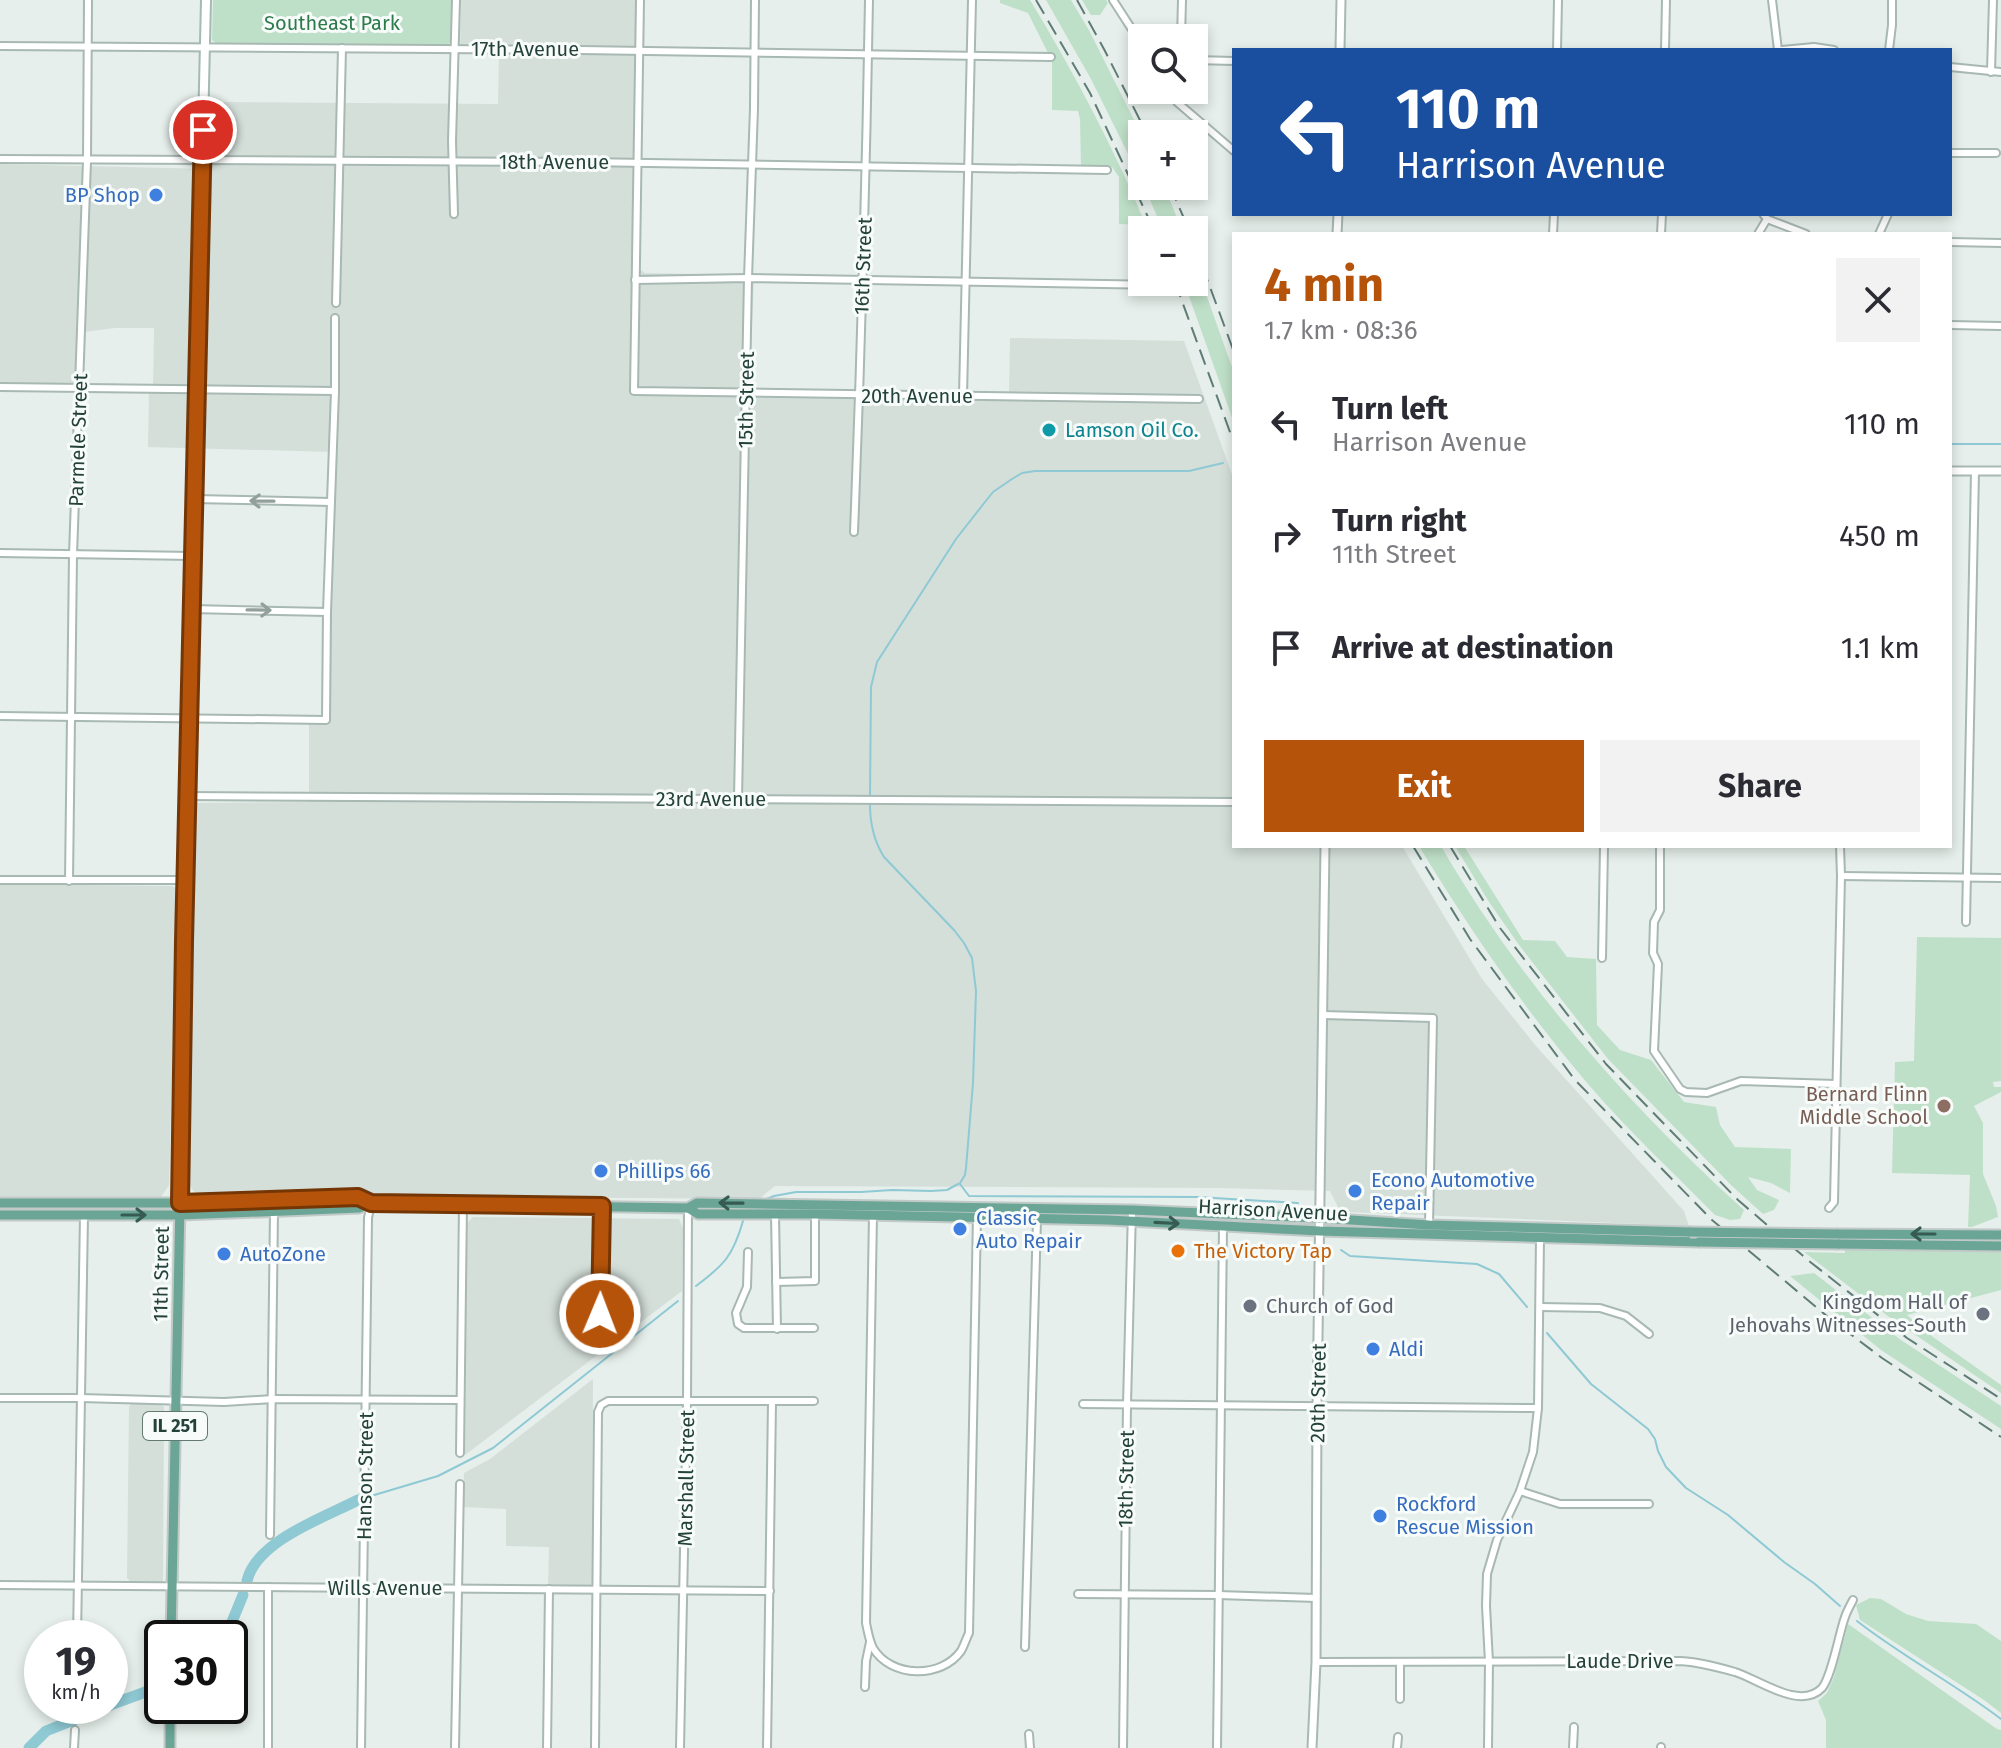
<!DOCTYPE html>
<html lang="en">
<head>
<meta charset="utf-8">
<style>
  :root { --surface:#fff; --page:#f2f2f3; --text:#2b2b33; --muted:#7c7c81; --accent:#b45309 }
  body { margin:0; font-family:"Fira Sans",sans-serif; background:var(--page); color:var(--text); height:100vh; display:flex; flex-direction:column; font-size:30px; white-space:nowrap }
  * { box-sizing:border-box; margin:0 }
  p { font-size:26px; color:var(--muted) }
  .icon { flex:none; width:44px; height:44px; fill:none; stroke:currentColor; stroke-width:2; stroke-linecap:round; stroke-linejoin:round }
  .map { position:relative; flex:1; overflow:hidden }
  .panel { position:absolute; left:1232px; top:232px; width:720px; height:616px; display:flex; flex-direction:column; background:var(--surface); border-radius:0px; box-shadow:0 4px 12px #0003 }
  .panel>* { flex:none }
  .banner { position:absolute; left:1232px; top:48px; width:720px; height:168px; border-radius:0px; box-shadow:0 4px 12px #0003; background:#1a4fa0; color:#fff; overflow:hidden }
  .fabs { position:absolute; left:1128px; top:24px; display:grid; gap:16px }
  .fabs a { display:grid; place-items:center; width:80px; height:80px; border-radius:0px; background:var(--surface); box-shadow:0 4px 12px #0003; font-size:40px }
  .speed { position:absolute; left:24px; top:1620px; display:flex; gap:16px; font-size:40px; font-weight:700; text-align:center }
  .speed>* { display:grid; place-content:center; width:104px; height:104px; border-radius:50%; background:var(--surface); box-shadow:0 4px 12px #0003; line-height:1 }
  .speed small { font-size:20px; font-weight:400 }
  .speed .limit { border:4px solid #111; border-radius:12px; background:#fff; color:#111 }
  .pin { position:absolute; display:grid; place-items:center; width:68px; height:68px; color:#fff; margin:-34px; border:4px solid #fff; border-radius:50%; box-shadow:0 2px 8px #0007 }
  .me { position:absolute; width:88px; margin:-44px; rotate:1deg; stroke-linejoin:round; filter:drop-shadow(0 0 6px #0008) }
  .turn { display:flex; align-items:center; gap:28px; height:168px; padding:0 32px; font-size:36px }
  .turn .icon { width:104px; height:104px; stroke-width:2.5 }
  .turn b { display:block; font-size:56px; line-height:68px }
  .round { display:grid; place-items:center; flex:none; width:84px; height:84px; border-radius:0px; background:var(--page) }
  .headline { display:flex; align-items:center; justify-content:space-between; height:136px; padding:0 32px }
  h1 { font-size:48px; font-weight:700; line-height:60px; color:var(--accent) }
  .button { display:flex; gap:16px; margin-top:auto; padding:16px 32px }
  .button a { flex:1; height:92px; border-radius:0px; background:var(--accent); color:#fff; font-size:32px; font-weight:700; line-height:92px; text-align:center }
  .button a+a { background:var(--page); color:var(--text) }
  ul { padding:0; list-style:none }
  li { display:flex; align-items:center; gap:24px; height:112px; padding:0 32px }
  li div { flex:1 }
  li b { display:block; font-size:30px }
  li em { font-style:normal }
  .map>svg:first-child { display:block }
  .built { fill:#d4dfda }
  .green { fill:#bfe0c8 }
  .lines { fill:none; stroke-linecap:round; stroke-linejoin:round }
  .stream { stroke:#8ec9d4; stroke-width:2 }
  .river { stroke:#8ec9d4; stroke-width:11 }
  .minor-casing { stroke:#a8b8b2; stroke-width:10 }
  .tertiary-casing { stroke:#a8b8b2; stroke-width:11 }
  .secondary-casing { stroke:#a4bbb3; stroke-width:12 }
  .primary-casing { stroke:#c2cac8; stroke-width:13 }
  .minor { stroke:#fff; stroke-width:6 }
  .tertiary { stroke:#fff; stroke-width:7 }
  .secondary { stroke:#fff; stroke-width:8 }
  .primary { stroke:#6aa596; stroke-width:9 }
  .rail { stroke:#5f7d75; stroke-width:2; stroke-dasharray:16 8; stroke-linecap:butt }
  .primary-bridge-casing { stroke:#c2cac8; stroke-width:13; stroke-linecap:butt }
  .primary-bridge { stroke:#6aa596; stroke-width:9 }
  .oneway { stroke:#92a09c }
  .oneway2 { stroke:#365b51 }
  .route-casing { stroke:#753606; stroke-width:20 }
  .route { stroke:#b45309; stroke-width:14 }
  .shop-dot { fill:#3f7fe0; stroke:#f7fbf9; stroke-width:3 }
  .culture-dot { fill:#0f9aa8; stroke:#f7fbf9; stroke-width:3 }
  .education-dot { fill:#8d6e63; stroke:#f7fbf9; stroke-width:3 }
  .food-dot { fill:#e8710a; stroke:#f7fbf9; stroke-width:3 }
  .worship-dot { fill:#6b7280; stroke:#f7fbf9; stroke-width:3 }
  .labels { text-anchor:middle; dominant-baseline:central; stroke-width:6; stroke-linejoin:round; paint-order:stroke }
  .shield { fill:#f7fbf9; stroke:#637a73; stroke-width:2 }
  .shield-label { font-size:18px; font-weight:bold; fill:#24423a }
  .park-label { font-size:20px; fill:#2d7a4b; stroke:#f7fbf9 }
  .street-label { font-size:20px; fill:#24423a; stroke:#f7fbf9 }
  .shop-label { font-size:20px; fill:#366cbe; stroke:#f7fbf9; text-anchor:start }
  .culture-label { font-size:20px; fill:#0d838f; stroke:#f7fbf9; text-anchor:start }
  .education-label { font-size:20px; fill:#785e54; stroke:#f7fbf9; text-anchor:end }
  .food-label { font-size:20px; fill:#c56008; stroke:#f7fbf9; text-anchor:start }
  .worship-label { font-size:20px; fill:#5b616d; stroke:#f7fbf9; text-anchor:end }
</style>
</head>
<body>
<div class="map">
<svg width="2001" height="1748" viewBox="0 0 2001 1748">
  <rect width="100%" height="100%" fill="#e6efeb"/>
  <g class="built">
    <polygon points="461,0 644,0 638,268 645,273 754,275 750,381 753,387 758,389 1009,393 1010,338 1184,341 1234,480 1234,846 1402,846 1482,979 1536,1046 1684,1211 1689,1226 1347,1212 1339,1209 1330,1191 1219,1188 775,1186 759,1199 253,1195 205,1198 195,1193 190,1186 188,1174 193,803 309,802 309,723 328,720 329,715 335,452 148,447 149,391 153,391 154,328 115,328 84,332 81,384 0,383 0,164 210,169 214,102 498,104 499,53 460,53"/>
    <polygon points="0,884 172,886 177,889 169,1185 161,1197 147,1201 0,1199"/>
    <polygon points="473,1217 679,1219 683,1228 682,1291 465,1455 467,1223"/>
    <polygon points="593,1379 592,1584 587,1587 548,1588 549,1547 506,1546 506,1509 463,1507 464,1473 490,1459"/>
    <polygon points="132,1402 158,1403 164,1407 163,1581 158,1583 133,1584 127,1578 129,1407"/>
  </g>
  <g class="green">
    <polygon points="213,0 452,0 452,39 447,46 217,44 212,40"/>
    <path d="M 1000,0 L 1030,0 C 1075,74 1115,150 1148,230 L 1143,230 L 1140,225 L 1119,224 L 1119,177 L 1112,167 L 1081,167 L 1080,119 L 1078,111 L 1052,110 L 1052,61 L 1028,13 L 1000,3 Z"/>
    <polygon points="1046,0 1071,0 1090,32 1142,136 1142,182 1091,79"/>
    <polygon points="1082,0 1106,0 1108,3 1100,15 1091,15"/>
    <polygon points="1144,186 1164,186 1182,230 1163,230"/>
    <polygon points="1194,260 1234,373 1234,423 1184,282 1194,282"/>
    <path d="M 1419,846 L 1441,846 C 1519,982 1629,1106 1744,1210 L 1740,1219 L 1730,1220 L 1715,1215 C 1673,1172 1627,1130 1588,1084 C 1525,1010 1469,929 1419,846 Z"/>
    <polygon points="1455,846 1464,846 1523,940 1555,941 1567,957 1596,959 1597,1025 1620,1050 1651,1060 1684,1102 1716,1107 1720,1125 1735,1147 1791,1149 1790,1193 1771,1183 1748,1177 1757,1190 1779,1200 1774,1210 1763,1214 1731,1185 1608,1059 1519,945 1489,902"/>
    <polygon points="1917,937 2001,938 2001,1081 1993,1082 1994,1087 2001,1087 2001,1092 1974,1106 1983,1123 1983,1174 1996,1206 1998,1217 1972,1227 1968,1227 1970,1175 1892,1173 1895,1062 1914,1061"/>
    <polygon points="1845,1249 2001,1251 2001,1290 1907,1315 1933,1337 2001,1385 2001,1393 1889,1317 1804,1252 1845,1253"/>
    <polygon points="1814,1273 1901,1340 2001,1406 2001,1429 1881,1350 1790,1276"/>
    <polygon points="1870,1598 1881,1599 1906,1614 1928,1621 1976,1624 2001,1641 2001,1713 1984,1700 1860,1620 1856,1605"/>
    <polygon points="1848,1624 1997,1729 2001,1730 2001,1748 1826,1748 1826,1720 1818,1701 1827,1693 1834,1677"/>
  </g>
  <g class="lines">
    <g class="stream">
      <polyline points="1950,444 2001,444"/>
      <polyline points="870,795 871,687 877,662 956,539 985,502 993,492 1012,479 1022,473 1035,471 1189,471 1223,463"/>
      <path d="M 870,805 C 870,824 874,841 884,857 L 954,930 L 964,943 L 972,958 L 976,991 L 973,1083 L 966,1168 L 965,1175 L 960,1183"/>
      <polyline points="960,1184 969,1196 1198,1197 1298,1203"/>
      <polyline points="764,1200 774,1196 796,1192 861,1192 892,1190 931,1191 947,1190 958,1184"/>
      <polyline points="1341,1250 1350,1256 1477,1264 1499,1274 1527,1307"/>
      <path d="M 696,1286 C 724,1265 733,1256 743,1221"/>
      <polyline points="1547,1333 1591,1384 1648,1429 1655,1439 1658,1451 1666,1467 1686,1488 1728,1515 1784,1562 1815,1584 1840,1606"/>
      <polyline points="371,1496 438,1476 493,1448 678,1301"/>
      <path d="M 1857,1621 C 1903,1657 1955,1684 2001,1719"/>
    </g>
    <g class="river">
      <path d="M 247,1581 C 256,1541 325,1517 358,1500"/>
      <polyline points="222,1638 229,1629 243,1595"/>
      <polyline points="110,1705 159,1687"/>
      <polyline points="29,1748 46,1731 109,1706"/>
    </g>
    <g class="minor-casing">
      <g id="minor">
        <polyline points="640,0 634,391 1199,399"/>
        <polyline points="1113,0 1142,45"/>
        <polyline points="1772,0 1778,50"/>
        <polyline points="1181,38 1182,0"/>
        <polyline points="0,46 580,50 1051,57"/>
        <polyline points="1557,50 1558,0"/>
        <polyline points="1665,50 1666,0"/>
        <polyline points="1782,50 1814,47 1834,50"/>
        <polyline points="1889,50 1892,25 1892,0"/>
        <polyline points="1194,60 1234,61"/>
        <polyline points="1950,67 2001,72"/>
        <polyline points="1991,72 1993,0"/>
        <polyline points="1167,90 1178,103 1234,151"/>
        <polyline points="1950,153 1996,153"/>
        <polyline points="0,159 582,162 1107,170"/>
        <polyline points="454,214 452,141 456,0"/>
        <polyline points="1763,214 1767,219 1806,234"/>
        <polyline points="1553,234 1554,214"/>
        <polyline points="1661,234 1662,214"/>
        <polyline points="1758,234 1767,219"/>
        <polyline points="1879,234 1888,214"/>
        <polyline points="1950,242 2001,243"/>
        <polyline points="635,280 748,278 1162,285"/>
        <polyline points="336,303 342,48"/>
        <polyline points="1950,325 2000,326"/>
        <polyline points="0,387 335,391"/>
        <polyline points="963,396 972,0"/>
        <polyline points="193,499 331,502"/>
        <path d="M 854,532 C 861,355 866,177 869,0"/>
        <polyline points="0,553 193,556"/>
        <polyline points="191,609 327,612"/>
        <polyline points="0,716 326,720 327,612 335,391 335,318"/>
        <polyline points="187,796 1234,802"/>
        <polyline points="738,799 748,278 754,108 755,0"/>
        <polyline points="1660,846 1660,910 1654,922 1653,953 1658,964 1654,1051 1680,1089 1686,1092 1707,1093 1741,1081 1836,1084"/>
        <polyline points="1841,876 2001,878"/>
        <polyline points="0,880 185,880"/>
        <polyline points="69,881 73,555 87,161 88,0"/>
        <polyline points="1966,922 1975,471"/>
        <polyline points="1602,958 1604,846"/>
        <polyline points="1323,1015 1433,1018 1429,1225"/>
        <polyline points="1829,1208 1834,1202 1841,876 1840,846"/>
        <polyline points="775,1214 777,1329"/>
        <path d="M 873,1215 L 866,1623 C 868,1632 869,1640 873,1648 C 891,1678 941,1679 961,1651 C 964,1646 966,1639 969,1633 L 977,1215"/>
        <polyline points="748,1252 747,1287 736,1313 738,1324 744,1328 814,1328"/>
        <polyline points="776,1282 815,1281 815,1214"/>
        <polyline points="1540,1307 1600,1308 1626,1316 1649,1334"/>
        <polyline points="600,1314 602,1206"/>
        <polyline points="0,1398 81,1398 224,1402 273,1399 460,1400"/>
        <polyline points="1083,1404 1538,1408"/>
        <polyline points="460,1453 463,1204"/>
        <polyline points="1520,1491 1560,1504 1649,1504"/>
        <polyline points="270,1535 274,1211"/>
        <polyline points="0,1585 770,1591"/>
        <polyline points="1078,1594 1218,1595 1316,1598"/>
        <polyline points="77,1638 84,1215"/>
        <polyline points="1025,1647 1037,1219"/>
        <path d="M 1316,1662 L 1680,1661 C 1699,1662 1717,1667 1735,1672 C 1758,1679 1800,1711 1822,1688 C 1832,1676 1839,1633 1845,1617 C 1847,1611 1850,1606 1853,1600"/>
        <polyline points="865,1687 866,1661 870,1642"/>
        <polyline points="1400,1699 1400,1662"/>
        <polyline points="1029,1734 1030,1748"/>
        <polyline points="74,1748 75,1730"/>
        <polyline points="268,1748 268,1587"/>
        <polyline points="361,1748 368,1218 371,1203"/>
        <polyline points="455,1748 460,1484"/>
        <polyline points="547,1748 549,1589"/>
        <polyline points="595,1748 598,1412 601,1405 608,1401 814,1401"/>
        <polyline points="680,1748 687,1402 688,1208"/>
        <polyline points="767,1748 772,1402"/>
        <polyline points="1123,1748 1127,1404 1132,1210"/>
        <polyline points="1217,1748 1223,1226"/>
        <polyline points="1397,1748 1398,1737"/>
        <polyline points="1488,1748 1489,1662 1486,1606 1487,1574 1497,1540 1520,1491 1533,1452 1538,1408 1540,1238"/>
        <polyline points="1573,1748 1574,1727"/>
        <polyline points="1661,1748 1661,1747"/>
      </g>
    </g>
    <g class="tertiary-casing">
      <g id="tertiary">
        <polyline points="1340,50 1341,0"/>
        <polyline points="1337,234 1338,214"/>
        <polyline points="1950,471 2001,471"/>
        <polyline points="1312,1748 1316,1662 1317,1407 1325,846"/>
      </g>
    </g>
    <g class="secondary-casing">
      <polyline id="secondary" points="180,1203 184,941 206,0"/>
    </g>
    <g class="primary-casing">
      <g id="primary">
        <polyline points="0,1203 180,1203 358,1197 371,1203"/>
        <polyline points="688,1208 698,1214 815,1214 1108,1220 1320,1231 1699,1242"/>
        <polyline points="0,1215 181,1215 359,1208 371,1203 688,1208 697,1203 1132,1210 1320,1218 1429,1225 1690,1232"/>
        <polyline points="1837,1234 2001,1235"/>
        <polyline points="1838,1244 2001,1246"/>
        <polyline points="171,1638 180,1203"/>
        <polyline points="170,1748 170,1706"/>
      </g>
    </g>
    <use href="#minor" class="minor"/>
    <use href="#tertiary" class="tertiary"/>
    <use href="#secondary" class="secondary"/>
    <use href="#primary" class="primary"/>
    <g class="rail">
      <polyline points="1036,0 1090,93 1154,230"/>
      <polyline points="1077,0 1105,51 1147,134"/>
      <polyline points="1170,186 1189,230"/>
      <polyline points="1194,244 1234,352"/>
      <polyline points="1175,282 1234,443"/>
      <polyline points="1413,846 1470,939 1575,1080 1712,1220 1828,1317 1882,1358 2001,1437"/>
      <polyline points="1450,846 1500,928 1606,1064 1738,1200 1809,1261 1907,1338 2001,1399"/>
    </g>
    <g class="primary-bridge-casing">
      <g id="primary-bridge">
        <polyline points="1690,1232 1837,1234"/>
        <polyline points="1699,1242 1838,1244"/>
      </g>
    </g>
    <use href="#primary-bridge" class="primary-bridge"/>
  </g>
  <defs><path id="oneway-shaft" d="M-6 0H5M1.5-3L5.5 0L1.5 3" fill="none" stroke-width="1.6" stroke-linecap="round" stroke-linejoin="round" transform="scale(2)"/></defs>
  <g class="oneway">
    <use href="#oneway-shaft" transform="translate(262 501) rotate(-179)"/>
    <use href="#oneway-shaft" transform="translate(259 610) rotate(1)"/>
  </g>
  <g class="oneway2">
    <use href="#oneway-shaft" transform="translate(731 1203) rotate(-179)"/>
    <use href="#oneway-shaft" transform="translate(134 1215)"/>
    <use href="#oneway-shaft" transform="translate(1167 1223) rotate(3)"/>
    <use href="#oneway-shaft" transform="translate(1923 1234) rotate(-180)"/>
  </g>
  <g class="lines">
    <g class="route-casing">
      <polyline id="route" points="203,130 184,941 180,1203 358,1197 371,1203 602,1206 600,1314"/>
    </g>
    <use href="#route" class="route"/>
  </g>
  <g class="shop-dot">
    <circle cx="156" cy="195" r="8"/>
    <circle cx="601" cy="1171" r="8"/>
    <circle cx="1355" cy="1191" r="8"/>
    <circle cx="960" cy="1229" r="8"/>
    <circle cx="224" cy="1254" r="8"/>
    <circle cx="1373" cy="1349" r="8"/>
    <circle cx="1380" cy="1516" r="8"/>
  </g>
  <circle class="culture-dot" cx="1049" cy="430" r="8"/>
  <circle class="education-dot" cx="1944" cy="1106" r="8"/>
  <circle class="food-dot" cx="1178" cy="1251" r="8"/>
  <g class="worship-dot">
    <circle cx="1250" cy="1306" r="8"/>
    <circle cx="1983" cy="1314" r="8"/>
  </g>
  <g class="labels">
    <rect class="shield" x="143" y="1412" width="64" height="28" rx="6"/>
    <g class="shield-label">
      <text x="175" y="1426">IL 251</text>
    </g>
    <g class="park-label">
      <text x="332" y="23">Southeast Park</text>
    </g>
    <g class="street-label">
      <text x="525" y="49">17th Avenue</text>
      <text x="554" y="162">18th Avenue</text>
      <text transform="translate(863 266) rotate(-88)">16th Street</text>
      <text x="917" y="396">20th Avenue</text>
      <text transform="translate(746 400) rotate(-89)">15th Street</text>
      <text transform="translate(78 440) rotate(-88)">Parmele Street</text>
      <text x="711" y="799">23rd Avenue</text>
      <text transform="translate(1273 1210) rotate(3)">Harrison Avenue</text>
      <text transform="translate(161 1274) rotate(-89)">11th Street</text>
      <text transform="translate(1318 1393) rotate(-89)">20th Street</text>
      <text transform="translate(365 1476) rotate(-89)">Hanson Street</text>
      <text transform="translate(686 1478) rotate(-89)">Marshall Street</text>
      <text transform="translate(1126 1479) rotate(-89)">18th Street</text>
      <text x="385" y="1588">Wills Avenue</text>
      <text x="1620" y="1661">Laude Drive</text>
    </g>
    <g class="shop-label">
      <text x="140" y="195" text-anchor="end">BP Shop</text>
      <text x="617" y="1171">Phillips 66</text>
      <text x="1371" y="1180">Econo Automotive<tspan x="1371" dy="23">Repair</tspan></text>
      <text x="976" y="1218">Classic<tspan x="976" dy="23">Auto Repair</tspan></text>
      <text x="240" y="1254">AutoZone</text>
      <text x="1389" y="1349">Aldi</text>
      <text x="1396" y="1504">Rockford<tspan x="1396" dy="23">Rescue Mission</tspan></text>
    </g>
    <g class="culture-label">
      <text x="1065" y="430">Lamson Oil Co.</text>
    </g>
    <g class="education-label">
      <text x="1928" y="1094">Bernard Flinn<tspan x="1928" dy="23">Middle School</tspan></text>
    </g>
    <g class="food-label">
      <text x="1194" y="1251">The Victory Tap</text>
    </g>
    <g class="worship-label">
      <text x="1967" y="1302">Kingdom Hall of<tspan x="1967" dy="23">Jehovahs Witnesses-South</tspan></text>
      <text x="1266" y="1306" text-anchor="start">Church of God</text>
    </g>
  </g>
</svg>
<div class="fabs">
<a><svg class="icon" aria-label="search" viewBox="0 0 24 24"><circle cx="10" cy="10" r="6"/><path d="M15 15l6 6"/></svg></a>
<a>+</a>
<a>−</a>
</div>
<div class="speed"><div>19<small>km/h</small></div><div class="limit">30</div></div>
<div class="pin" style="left:203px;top:130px;background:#d93025"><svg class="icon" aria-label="arrive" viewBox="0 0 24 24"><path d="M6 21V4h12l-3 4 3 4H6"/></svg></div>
<svg class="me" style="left:600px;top:1314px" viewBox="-20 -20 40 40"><circle r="17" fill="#b45309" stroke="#fff" stroke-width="3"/><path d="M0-11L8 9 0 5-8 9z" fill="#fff"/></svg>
<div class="banner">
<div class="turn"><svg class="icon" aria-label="left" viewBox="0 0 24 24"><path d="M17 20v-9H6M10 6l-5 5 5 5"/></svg><div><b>110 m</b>Harrison Avenue</div></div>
</div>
<section class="panel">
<div class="headline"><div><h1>4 min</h1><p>1.7 km · 08:36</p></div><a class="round"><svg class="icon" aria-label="close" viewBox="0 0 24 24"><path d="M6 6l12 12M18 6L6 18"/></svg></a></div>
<ul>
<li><svg class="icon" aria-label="left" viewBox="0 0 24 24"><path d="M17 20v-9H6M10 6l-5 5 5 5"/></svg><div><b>Turn left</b><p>Harrison Avenue</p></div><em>110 m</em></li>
<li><svg class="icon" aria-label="right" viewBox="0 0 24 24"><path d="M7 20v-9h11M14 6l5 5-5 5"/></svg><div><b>Turn right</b><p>11th Street</p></div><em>450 m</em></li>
<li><svg class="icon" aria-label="arrive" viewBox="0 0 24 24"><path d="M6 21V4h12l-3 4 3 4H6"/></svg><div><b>Arrive at destination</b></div><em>1.1 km</em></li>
</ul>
<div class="button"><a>Exit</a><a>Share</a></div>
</section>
</div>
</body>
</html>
